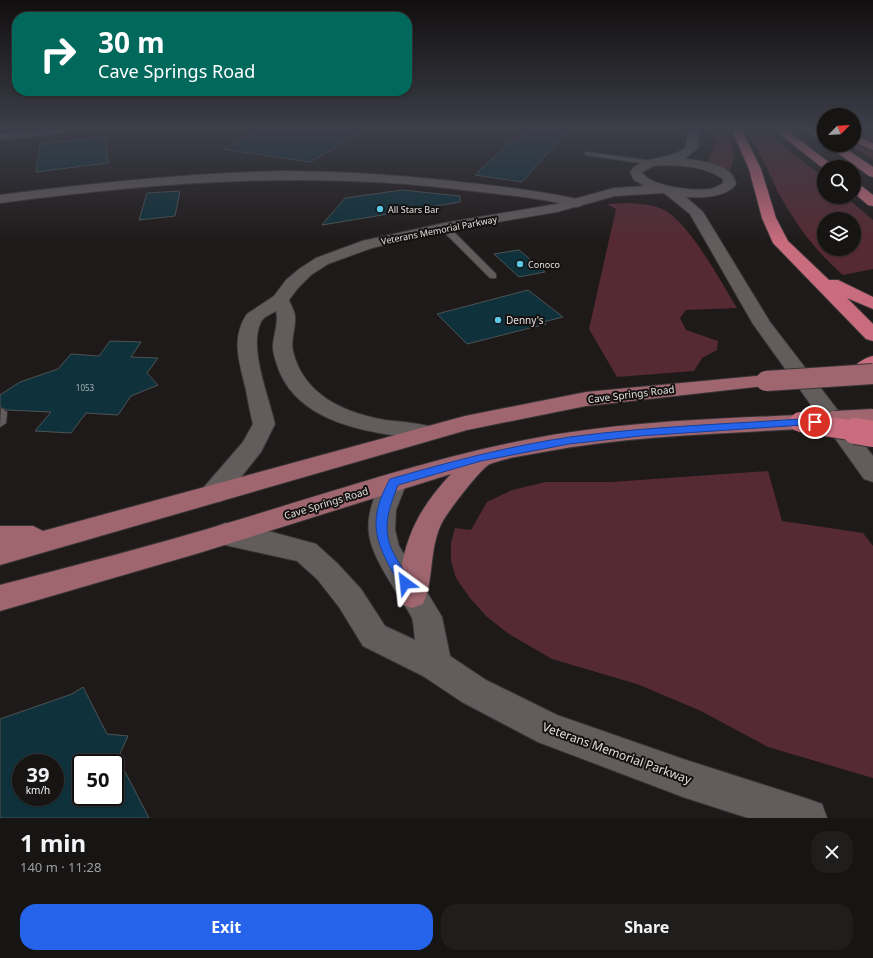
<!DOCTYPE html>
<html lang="en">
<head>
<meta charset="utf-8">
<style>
  :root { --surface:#171414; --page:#201d1d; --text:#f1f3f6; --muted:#9e9ea0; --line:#363334; --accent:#2563eb }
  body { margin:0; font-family:"Noto Sans",sans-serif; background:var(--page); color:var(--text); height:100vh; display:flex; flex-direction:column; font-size:15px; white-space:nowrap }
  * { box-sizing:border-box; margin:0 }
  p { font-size:13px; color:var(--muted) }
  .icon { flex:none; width:22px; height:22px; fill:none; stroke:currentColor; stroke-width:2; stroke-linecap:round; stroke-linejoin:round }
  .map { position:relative; height:818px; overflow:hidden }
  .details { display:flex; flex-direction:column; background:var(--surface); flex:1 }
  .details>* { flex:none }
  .banner { position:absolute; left:12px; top:12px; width:400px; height:84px; border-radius:16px; box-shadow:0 1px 3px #0004,0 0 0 1px var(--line); background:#00695c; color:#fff; overflow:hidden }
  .needle { width:26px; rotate:66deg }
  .tools { position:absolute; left:817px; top:108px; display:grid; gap:8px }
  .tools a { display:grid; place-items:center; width:44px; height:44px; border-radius:50%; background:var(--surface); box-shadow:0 1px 3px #0004,0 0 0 1px var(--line); font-size:20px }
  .speed { position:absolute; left:12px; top:754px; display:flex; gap:8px; font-size:20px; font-weight:700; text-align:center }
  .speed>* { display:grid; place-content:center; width:52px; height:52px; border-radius:50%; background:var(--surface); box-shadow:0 1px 3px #0004,0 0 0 1px var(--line); line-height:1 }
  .speed small { font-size:10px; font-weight:400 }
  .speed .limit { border:2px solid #111; border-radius:6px; background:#fff; color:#111 }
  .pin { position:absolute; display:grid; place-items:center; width:34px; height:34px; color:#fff; margin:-17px; border:2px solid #fff; border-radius:50%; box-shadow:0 1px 4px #0007 }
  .me { position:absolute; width:44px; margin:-22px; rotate:330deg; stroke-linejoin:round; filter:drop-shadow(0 0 3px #0008) }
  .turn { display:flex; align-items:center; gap:14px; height:84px; padding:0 20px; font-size:18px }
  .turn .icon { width:52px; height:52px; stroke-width:2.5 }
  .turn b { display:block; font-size:28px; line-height:34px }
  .round { display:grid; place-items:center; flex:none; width:42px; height:42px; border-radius:16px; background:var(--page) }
  .headline { display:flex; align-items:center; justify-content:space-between; height:68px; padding:0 20px }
  h1 { font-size:24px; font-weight:700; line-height:30px }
  .action { display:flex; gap:8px; margin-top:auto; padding:8px 20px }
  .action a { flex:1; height:46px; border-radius:16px; background:var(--accent); color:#fff; font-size:16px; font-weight:700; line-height:46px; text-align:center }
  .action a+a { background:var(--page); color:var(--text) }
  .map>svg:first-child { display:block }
  .green { fill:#562a33; fill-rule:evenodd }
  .building { fill:#0e313b; stroke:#4d5354; fill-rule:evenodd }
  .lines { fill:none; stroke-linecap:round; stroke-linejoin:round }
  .lane-casing { stroke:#393536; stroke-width:2 }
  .street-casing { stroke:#393536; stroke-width:2 }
  .secondary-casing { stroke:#393536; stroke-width:2 }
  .primary-casing { stroke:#393536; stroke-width:2 }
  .highway-casing { stroke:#393536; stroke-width:2 }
  .lane { fill:#625c5d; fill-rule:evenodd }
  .street { fill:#625c5d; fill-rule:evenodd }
  .secondary { fill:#625c5d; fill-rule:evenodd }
  .primary { fill:#a06670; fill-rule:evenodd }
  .highway { fill:#c96c7d; fill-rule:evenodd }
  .primary-bridge-casing { stroke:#393536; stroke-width:22; stroke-linecap:butt }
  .highway-bridge-far1-casing { stroke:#393536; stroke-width:22; stroke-linecap:butt }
  .highway-bridge-casing { stroke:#393536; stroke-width:28; stroke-linecap:butt }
  .primary-bridge { stroke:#a06670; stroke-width:20 }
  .highway-bridge-far1 { stroke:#c96c7d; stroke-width:20 }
  .highway-bridge { stroke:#c96c7d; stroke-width:26 }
  .route { fill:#2563eb; stroke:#184099 }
  .poi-dot { fill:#5bc8e6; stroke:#161111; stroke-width:1.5 }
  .labels { text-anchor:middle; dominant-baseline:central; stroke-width:4; stroke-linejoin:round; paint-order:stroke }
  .number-label { font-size:8px; fill:#adb4b6 }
  .far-poi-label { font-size:9px; fill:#e2dfdf; stroke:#161111; text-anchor:start }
  .far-street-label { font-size:9px; fill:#e2dfdf; stroke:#161111 }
  .poi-label { font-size:10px; fill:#e2dfdf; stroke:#161111; text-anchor:start }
  .street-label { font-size:10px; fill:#e2dfdf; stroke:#161111 }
  .near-street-label { font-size:12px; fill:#e2dfdf; stroke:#161111 }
</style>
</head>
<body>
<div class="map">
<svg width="873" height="818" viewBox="0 0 873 818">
  <rect width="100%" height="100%" fill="#1f1a1a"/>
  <g class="green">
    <path d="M 713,128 L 726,128 C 734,143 737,161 727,176 L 713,166 L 708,160 L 715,143 Z"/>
    <path d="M 744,128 L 761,128 L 824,178 L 824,197 L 846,197 L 873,220 L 873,269 L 843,275 C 815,251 793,221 776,188 C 767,168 757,147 744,128 ZM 824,219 L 854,219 L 854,249 L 824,249 Z"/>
    <polygon points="854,128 861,128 873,134 873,142 854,133"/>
    <polygon points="854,140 873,150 873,160 850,145 854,145"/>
    <path d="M 627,203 C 640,204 655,204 666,211 C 691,226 721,282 737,308 L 686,310 L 680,318 L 686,330 L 718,341 L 717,350 L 702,358 L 694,371 L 617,377 L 589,329 L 616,209 L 607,204 Z"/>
    <polygon points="768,471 782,521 863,533 873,546 873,778 768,747 701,711 637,684 552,659 509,634 487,617 470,598 456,578 451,561 451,543 455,528 471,530 487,502 512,490 546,482 611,482"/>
  </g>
  <g class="building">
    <polygon points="266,128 369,128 310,162 223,149"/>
    <polygon points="534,128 570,128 522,182 475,175 508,144 516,141 527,129"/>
    <polygon points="105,137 108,163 36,172 40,144"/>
    <polygon points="402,190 460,196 460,202 322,225 345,198"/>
    <polygon points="180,191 175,216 139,220 147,193"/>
    <polygon points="518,250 519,250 545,272 519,277 494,254"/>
    <polygon points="528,290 563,317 543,322 546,324 467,344 437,314"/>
    <polygon points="110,341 141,342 131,357 158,358 147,373 158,385 131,396 118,415 86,413 71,433 35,431 51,412 7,410 0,407 0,395 20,382 58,369 71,354 99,356"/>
    <path d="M 83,687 L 107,734 L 128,736 L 118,758 L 149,818 L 0,818 L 0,719 L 72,694 ZM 21,763 L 55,763 L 55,797 L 21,797 ZM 81,763 L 115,763 L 115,797 L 81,797 Z"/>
  </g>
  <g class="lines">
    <g class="lane-casing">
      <g id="lane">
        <polygon points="587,152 653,161 656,163 653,165 585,155 585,153"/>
        <polygon points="441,225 447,225 496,274 496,278 490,278 441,229"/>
        <polygon points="1,408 7,412 6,423 0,427"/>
      </g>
    </g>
    <g class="street-casing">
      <g id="street">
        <polygon points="48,128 85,128 80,131 0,140 0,134"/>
        <path d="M 279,171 C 346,171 412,176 479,184 C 513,188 547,192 581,200 L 583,203 L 581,206 L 576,207 C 542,198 507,195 472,191 C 310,170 161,182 0,203 L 0,195 C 93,183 185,174 279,171 Z"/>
      </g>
    </g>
    <g class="secondary-casing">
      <g id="secondary">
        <path d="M 688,128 L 698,128 L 698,148 L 684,159 C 701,160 733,164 736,184 C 726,198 702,198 686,197 L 703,212 L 770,322 L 873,456 L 873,482 L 864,479 L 753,324 L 690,214 L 664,193 L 615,196 L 557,212 L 444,231 L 372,248 L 328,264 L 311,275 L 298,288 L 289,300 C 291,306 295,311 295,317 C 296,329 290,340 293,351 C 303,395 345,413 385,420 C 403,422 420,423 437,428 L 440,433 L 437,438 C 424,442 411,438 398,436 C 355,430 300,418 280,373 C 277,365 272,353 273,344 C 274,333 279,322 276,311 C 271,314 263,317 261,322 C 248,347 269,397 275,424 L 261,452 L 222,501 L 213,503 L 204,501 L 200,494 L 204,487 L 243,442 L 253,424 C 250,413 248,401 246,390 C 240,364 230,339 247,314 L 274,296 L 286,280 L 299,269 L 316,258 L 362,241 L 444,223 L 556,204 L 614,188 L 645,186 L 634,180 L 630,172 C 643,154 670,161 686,147 ZM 666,165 C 686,166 706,167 723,179 L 723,183 C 719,185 715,188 709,189 C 694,191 650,187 642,172 L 654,166 Z"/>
        <path d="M 394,473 L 403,476 L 407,482 L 396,510 L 395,530 L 399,546 L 442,617 L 450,656 L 486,680 L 557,715 L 683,759 L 808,799 L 822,804 L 827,818 L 748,818 L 683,797 L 538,742 L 462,702 L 423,676 L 363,646 L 339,607 L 317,579 L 297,561 L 225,545 L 215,541 L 211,534 L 215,527 L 225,523 L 272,532 L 316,544 L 337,563 L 361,589 L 385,626 L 415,640 C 414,633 414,625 412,618 C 409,611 403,604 399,597 C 371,549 354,530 385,476 Z"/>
      </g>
    </g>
    <g class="primary-casing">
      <g id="primary">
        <polygon points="766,375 773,377 776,381 773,385 586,406 467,430 0,565 0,526 33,526 43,531 465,416 586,392"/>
        <path d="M 800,415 L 808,417 L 811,422 L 808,427 L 800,429 C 714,434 628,436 543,452 C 528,455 504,458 490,464 C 481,468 450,509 444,519 C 428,546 435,578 423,604 L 412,608 L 401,604 C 396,593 399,583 401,571 C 407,531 423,504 451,474 L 199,553 L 0,611 L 0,585 C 77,565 155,545 231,522 C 328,493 425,460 525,440 C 615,422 708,419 800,415 Z"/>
      </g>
    </g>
    <g class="highway-casing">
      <g id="highway">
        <polygon points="731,128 741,128 761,169 776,218 788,241 829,280 838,280 873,297 873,309 847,298 873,324 873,341 866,339 773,243 762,218 749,169"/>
        <polygon points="772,128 784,128 835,167 824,167 824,169"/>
        <polygon points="803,128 816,128 824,134 824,142"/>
        <polygon points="854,135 873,143 873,150 854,142"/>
        <polygon points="827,145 840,145 873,167 873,177 869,176"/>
        <polygon points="854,183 859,184 873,195 873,206 868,205 854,193"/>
        <path d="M 873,356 L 873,372 C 865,378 860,381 850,378 L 847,374 C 853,366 863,358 873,356 Z"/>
      </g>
    </g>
    <use href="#lane" class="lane"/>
    <use href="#street" class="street"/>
    <use href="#secondary" class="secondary"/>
    <use href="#primary" class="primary"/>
    <use href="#highway" class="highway"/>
    <g class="primary-bridge-casing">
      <g id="primary-bridge">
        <polyline points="766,381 873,374"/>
        <polyline points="835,421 873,419"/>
      </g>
    </g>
    <g class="highway-bridge-far1-casing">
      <polyline id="highway-bridge-far1" points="800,422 861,432"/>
    </g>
    <g class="highway-bridge-casing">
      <polyline id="highway-bridge" points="855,431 873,434"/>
    </g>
    <use href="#primary-bridge" class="primary-bridge"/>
    <use href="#highway-bridge-far1" class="highway-bridge-far1"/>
    <use href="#highway-bridge" class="highway-bridge"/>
  </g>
  <linearGradient id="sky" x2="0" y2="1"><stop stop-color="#110e0e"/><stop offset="0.53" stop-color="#3c3e49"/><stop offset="1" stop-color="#3c3e49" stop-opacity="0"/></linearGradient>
  <rect width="873" height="243" fill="url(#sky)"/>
  <path class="route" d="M 815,418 L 818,419 L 818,424 L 640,436 L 569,444 L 481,461 L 398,485 C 390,506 382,525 391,548 C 396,560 405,571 411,583 L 410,587 L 405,588 L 401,587 C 378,546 364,525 390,479 C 449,462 509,446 570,437 C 651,426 733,424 815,418 Z"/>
  <g class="poi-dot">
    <circle cx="380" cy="209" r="4"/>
    <circle cx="520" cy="264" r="4"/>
    <circle cx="498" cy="320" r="4"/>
  </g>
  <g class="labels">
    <g class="number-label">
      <text x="85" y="387">1053</text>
    </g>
    <g class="far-poi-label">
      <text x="388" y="209">All Stars Bar</text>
      <text x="528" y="264">Conoco</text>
    </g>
    <g class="far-street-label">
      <text transform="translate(439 230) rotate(-11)">Veterans Memorial Parkway</text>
    </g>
    <g class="poi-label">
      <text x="506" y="320">Denny's</text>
    </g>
    <g class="street-label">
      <text transform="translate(631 394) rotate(-7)">Cave Springs Road</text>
      <text transform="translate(326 503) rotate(-17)">Cave Springs Road</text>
    </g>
    <g class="near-street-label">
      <text transform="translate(617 753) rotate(20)">Veterans Memorial Parkway</text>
    </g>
  </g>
</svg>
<div class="tools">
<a><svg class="needle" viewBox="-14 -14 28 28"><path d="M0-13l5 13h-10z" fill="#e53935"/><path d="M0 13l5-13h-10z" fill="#9e9ea0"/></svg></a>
<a><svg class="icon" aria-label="search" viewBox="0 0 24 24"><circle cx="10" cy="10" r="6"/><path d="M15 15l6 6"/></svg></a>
<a><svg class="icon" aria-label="layers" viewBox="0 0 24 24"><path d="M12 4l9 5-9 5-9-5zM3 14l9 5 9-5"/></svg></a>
</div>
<div class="speed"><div>39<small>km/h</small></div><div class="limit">50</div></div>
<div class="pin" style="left:815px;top:422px;background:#d93025"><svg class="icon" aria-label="arrive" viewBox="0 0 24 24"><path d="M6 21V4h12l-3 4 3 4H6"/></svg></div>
<svg class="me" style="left:405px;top:583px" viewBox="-20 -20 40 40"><path d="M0-17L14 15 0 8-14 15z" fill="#2563eb" stroke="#fff" stroke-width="4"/></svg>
<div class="banner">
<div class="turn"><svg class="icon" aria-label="right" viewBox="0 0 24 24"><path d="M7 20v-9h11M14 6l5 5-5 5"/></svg><div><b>30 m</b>Cave Springs Road</div></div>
</div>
</div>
<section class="details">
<div class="headline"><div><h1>1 min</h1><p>140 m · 11:28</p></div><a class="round"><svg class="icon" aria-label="close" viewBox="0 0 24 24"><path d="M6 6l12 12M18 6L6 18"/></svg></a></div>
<div class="action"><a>Exit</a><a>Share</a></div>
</section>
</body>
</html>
